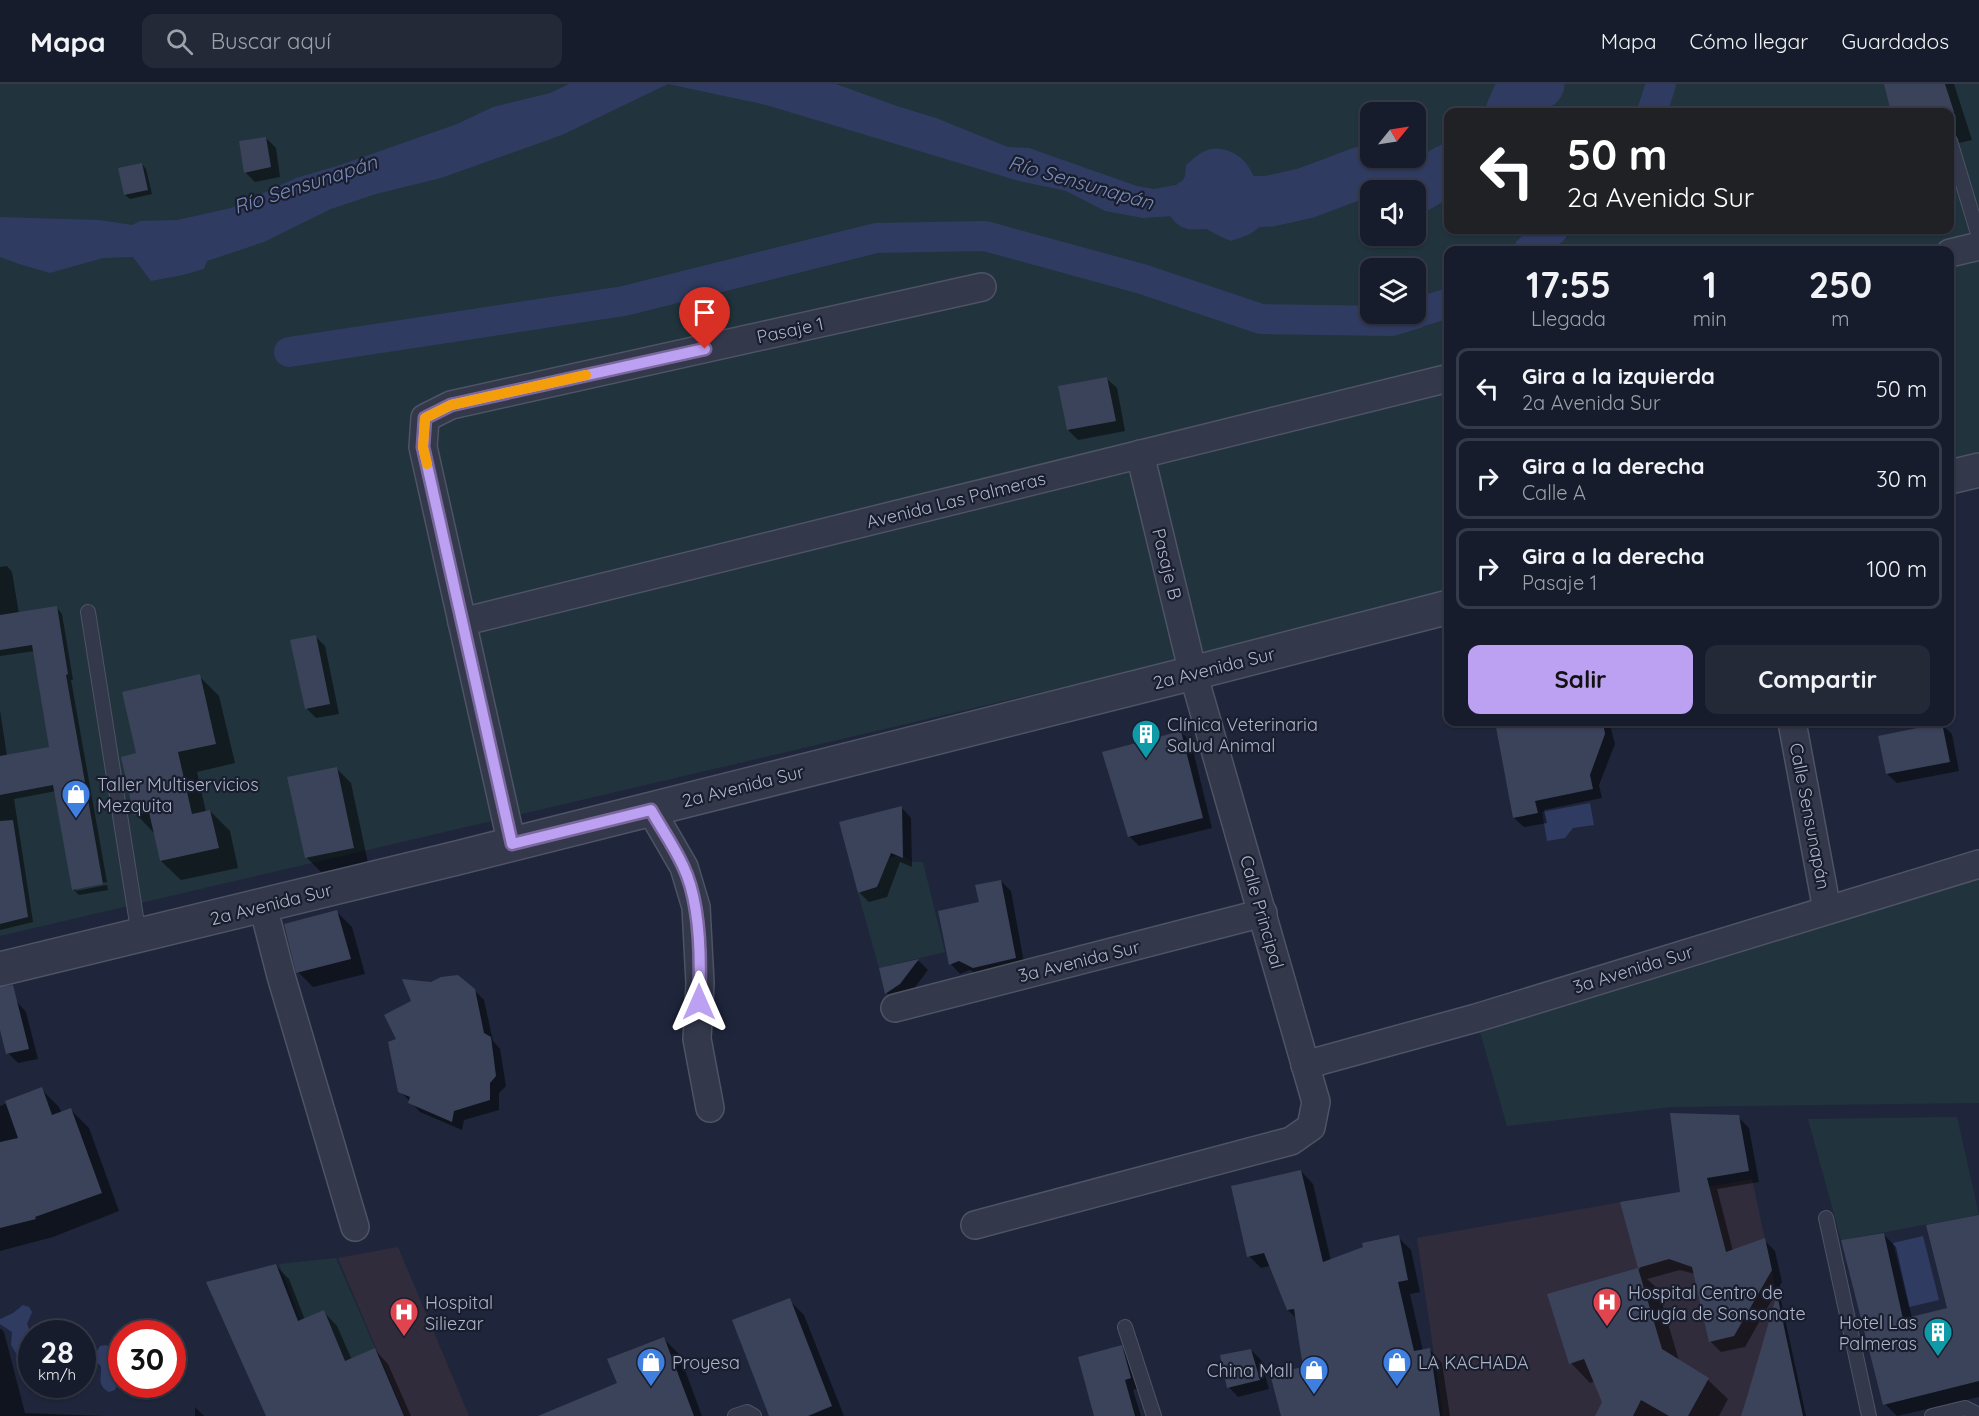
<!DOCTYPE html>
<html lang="es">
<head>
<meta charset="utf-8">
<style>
  :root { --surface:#171c2c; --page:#242938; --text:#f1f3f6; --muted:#9ea1a9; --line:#363a48; --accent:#bca0f2 }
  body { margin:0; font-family:Quicksand,sans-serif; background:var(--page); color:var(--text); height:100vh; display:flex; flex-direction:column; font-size:22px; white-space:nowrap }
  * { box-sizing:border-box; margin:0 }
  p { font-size:20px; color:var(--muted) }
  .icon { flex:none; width:33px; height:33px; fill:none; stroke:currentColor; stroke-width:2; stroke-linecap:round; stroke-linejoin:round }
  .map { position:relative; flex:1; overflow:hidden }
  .details { position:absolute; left:1444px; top:162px; width:510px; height:480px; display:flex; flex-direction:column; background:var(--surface); border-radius:12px; box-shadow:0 2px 4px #0004,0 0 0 2px var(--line) }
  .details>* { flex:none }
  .banner { position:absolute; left:1444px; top:24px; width:510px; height:126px; border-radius:12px; box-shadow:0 2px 4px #0004,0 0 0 2px var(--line); background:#202124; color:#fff; overflow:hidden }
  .needle { width:39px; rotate:60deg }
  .fabs { position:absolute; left:1360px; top:18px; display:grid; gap:12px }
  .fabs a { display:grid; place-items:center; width:66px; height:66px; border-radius:12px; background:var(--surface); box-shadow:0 2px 4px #0004,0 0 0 2px var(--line); font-size:30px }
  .speed { position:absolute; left:18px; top:1236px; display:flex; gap:12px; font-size:30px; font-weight:700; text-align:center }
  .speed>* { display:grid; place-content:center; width:78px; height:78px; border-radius:50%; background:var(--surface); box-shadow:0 2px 4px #0004,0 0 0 2px var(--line); line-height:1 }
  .speed small { font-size:15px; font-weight:400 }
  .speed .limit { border:9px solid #d22; background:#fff; color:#111 }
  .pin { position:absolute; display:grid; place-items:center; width:51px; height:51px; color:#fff; margin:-62px -26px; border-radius:50% 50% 50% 0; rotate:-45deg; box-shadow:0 0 6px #0007 }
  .pin .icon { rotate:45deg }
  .me { position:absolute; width:66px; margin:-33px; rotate:0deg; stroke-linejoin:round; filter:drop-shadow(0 0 4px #0008) }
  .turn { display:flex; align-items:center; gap:21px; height:126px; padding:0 24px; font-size:27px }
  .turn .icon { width:78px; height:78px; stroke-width:2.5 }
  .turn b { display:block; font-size:42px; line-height:51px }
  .eta { display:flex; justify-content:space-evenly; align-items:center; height:102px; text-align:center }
  .eta b { font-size:36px; font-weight:700; line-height:42px }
  .cta { display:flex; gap:12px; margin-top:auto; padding:12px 24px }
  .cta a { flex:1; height:69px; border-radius:12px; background:var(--accent); color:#111; font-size:24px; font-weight:700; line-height:69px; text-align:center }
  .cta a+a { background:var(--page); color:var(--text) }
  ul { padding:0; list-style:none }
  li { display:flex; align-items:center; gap:18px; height:81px; margin:0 12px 9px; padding:0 12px; border:3px solid var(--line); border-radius:12px }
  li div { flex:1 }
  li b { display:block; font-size:22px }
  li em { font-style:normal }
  header { display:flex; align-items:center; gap:36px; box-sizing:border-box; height:84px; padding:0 30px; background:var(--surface); border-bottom:2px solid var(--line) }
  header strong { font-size:28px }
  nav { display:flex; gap:33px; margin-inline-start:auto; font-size:21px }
  .search { width:420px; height:54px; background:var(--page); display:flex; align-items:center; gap:15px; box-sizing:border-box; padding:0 21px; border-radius:12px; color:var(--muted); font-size:22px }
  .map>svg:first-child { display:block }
  .medical { fill:#312c3b }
  .green { fill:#21333c; fill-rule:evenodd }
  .water { fill:#303b61 }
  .shadow { fill:#0007 }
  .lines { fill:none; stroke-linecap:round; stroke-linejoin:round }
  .canal { stroke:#303b61; stroke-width:30 }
  .river { stroke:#303b61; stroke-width:51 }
  .building { fill:#3b435b }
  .service-casing { stroke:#4e5365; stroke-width:16 }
  .minor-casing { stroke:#4e5365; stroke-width:30 }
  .tertiary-casing { stroke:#4e5365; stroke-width:36 }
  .service { stroke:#33384b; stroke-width:14 }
  .minor { stroke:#33384b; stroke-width:27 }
  .tertiary { stroke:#33384b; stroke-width:33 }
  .route-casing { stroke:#7a689d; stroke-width:15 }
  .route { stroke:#bca0f2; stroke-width:10 }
  .slow { stroke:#f59e0b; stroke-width:10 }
  .labels { text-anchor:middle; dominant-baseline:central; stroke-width:4.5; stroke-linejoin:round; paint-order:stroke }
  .street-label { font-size:18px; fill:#aeb3c7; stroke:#191e2f }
  .poi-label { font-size:18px; fill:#aeb3c7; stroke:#191e2f; text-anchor:start }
  .water-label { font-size:20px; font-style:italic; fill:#7b89b6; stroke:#191e2f }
</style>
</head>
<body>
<header>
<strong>Mapa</strong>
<div class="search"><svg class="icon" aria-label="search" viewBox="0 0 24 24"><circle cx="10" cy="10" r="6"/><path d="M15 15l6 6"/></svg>Buscar aquí</div>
<nav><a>Mapa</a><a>Cómo llegar</a><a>Guardados</a></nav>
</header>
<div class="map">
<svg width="1979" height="1332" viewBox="0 0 1979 1332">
  <rect width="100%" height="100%" fill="#1f263b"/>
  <g class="medical">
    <polygon points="1752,1095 1803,1332 1443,1332 1417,1154"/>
    <polygon points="398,1163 469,1332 405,1332 338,1174"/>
  </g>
  <g class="green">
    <path d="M 0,0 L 1979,0 L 1979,389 L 1950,396 L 1950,166 L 1449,166 L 1449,513 L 0,852 ZM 1371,28 L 1416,28 L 1416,74 L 1371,74 ZM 1449,28 L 1950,28 L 1950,146 L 1449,146 ZM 1371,106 L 1416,106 L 1416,152 L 1371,152 ZM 1371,184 L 1416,184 L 1416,230 L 1371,230 Z"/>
    <polygon points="902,771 912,778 923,778 945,868 879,884 858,809 879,803 876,789 884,787 889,774"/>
    <polygon points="1979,794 1979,1019 1672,1023 1507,1042 1476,934"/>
    <polygon points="1957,1033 1979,1131 1841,1156 1808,1035"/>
    <polygon points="336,1174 375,1264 321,1288 279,1180"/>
  </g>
  <g class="water">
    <path d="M 569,0 L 836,0 L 897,22 L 936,34 L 1008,63 L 1029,64 L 1137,102 L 1154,105 L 1181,100 L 1185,92 L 1186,81 C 1192,76 1198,70 1205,67 C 1218,61 1234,67 1244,77 C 1255,88 1269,128 1260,142 C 1254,150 1240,154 1231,157 C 1216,151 1202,144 1191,131 L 1143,134 L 1105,127 L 1066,107 L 1019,97 L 766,21 L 668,0 L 562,51 L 441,94 L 376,110 L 331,125 L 264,158 L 207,177 L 204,185 L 183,191 L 151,197 L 133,173 L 103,174 L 50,189 L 19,180 L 0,173 L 0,133 L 99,136 L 132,141 L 140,137 L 177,136 L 231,124 L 296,94 L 340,81 L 457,40 L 493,23 L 550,9 Z"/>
    <polygon points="1590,719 1594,741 1573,744 1565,754 1547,757 1542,728"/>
    <polygon points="1923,1152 1939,1216 1909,1223 1893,1159"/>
    <path d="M 23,1221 L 29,1223 L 32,1228 L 27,1240 L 29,1245 L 42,1247 L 43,1249 L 32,1250 C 32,1259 30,1264 23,1271 L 17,1271 L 11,1261 L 12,1248 L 0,1240 L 0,1235 L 13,1229 Z"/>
    <path d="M 106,1261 L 111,1264 L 115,1278 L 121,1277 L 121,1294 L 116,1294 L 115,1297 L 117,1302 L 115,1306 L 109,1308 C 96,1301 102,1293 101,1282 L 96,1278 L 94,1272 L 100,1262 Z"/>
  </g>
  <g class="shadow">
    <polygon points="1885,0 1954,0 1972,56 1950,61 1950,28 1893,28"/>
    <polygon points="266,54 276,64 280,93 255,98 245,88"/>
    <polygon points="142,80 146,85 152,110 130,115 125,111"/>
    <polygon points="1107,295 1117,304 1125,347 1078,356 1068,346"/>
    <polygon points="7,482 12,488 19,530 57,524 62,530 73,596 71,596 107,798 76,804 76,807 107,801 108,806 79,811 74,806 56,707 14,715 33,838 0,846 0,626 7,672 51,664 35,567 0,572 0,483"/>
    <polygon points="315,552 325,562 339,630 316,634 306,624"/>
    <polygon points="199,592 219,612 235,679 197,688 206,728 210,727 230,747 238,784 181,796 161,777 155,750 136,730 138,671"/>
    <polygon points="1496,638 1626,638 1610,641 1615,660 1599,701 1602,714 1544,726 1547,739 1524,743 1514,734"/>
    <polygon points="1942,641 1952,650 1959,687 1897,699 1887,690"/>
    <polygon points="1181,648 1191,658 1212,744 1139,762 1129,752"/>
    <polygon points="336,684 351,699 368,779 321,788 306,773"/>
    <polygon points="902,724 911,734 912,783 900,778 887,813 869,818 859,808"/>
    <polygon points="1001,797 1011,807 1025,884 984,894 970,886 960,890 951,880 981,819"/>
    <polygon points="337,828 352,843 365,890 313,903 298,888"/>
    <polygon points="919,877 928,886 910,910 896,919 887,909 881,886"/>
    <polygon points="474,906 484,916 493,957 500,965 506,1002 499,1009 499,1026 464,1036 462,1046 420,1028 400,1007 398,956"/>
    <polygon points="17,918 26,928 38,975 18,979 8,969 0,940 0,923"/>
    <polygon points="41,1005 59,1023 62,1030 71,1026 89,1044 119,1127 53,1153 0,1167 0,1022"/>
    <polygon points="1738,1033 1749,1044 1759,1098 1717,1105 1733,1167 1764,1156 1775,1167 1782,1198 1745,1263 1721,1268 1710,1257 1695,1190 1680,1186 1647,1195 1658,1205 1679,1277 1708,1296 1728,1315 1719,1332 1597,1332 1603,1318 1595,1297 1590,1299 1571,1279 1549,1211 1640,1185 1622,1119 1682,1109"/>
    <polygon points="1301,1087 1313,1100 1331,1177 1398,1153 1411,1166 1420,1208 1410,1210 1423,1267 1430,1266 1442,1279 1450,1332 1282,1332 1304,1285 1297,1235 1288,1226 1270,1182 1261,1184 1249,1172"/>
    <polygon points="1979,1133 1979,1313 1897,1332 1885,1320 1883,1150 1896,1163 1912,1234 1949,1225"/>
    <polygon points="275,1181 289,1195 305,1236 324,1228 337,1242 352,1276 375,1266 388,1280 411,1332 267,1332"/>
    <polygon points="1777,1213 1781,1216 1806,1332 1742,1332"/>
    <polygon points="789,1216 804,1231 844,1332 771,1332"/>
    <polygon points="0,1244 4,1248 25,1329 106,1332 0,1332"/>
    <polygon points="664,1255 679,1270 702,1332 564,1332 618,1300"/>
    <polygon points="1121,1263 1131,1273 1140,1304 1133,1306 1141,1332 1095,1332"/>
    <polygon points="1251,1266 1261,1276 1269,1305 1238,1313 1229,1303"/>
    <polygon points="195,1323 204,1332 195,1332"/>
  </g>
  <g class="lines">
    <g class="canal">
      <polyline points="1652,28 1661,0"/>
      <polyline points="1529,166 1553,146"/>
      <polyline points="1416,229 1449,219"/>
      <polyline points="289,268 624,217 876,154 985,152 1142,195 1261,235 1392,237 1415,230"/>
    </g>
    <g class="river">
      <polyline points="1511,28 1519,9 1539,0"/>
      <polyline points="1193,120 1270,117 1306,109 1362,88 1391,91 1416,104 1449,85"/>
    </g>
  </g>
  <g class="building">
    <polygon points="1884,0 1945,0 1954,28 1891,28"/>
    <polygon points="266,53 271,83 244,89 239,57"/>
    <polygon points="142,79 148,106 124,111 118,84"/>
    <polygon points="1107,293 1116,337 1067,346 1058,302"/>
    <polygon points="57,522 68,590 66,591 103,800 72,806 53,701 0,711 0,672 49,663 32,561 0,566 0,531"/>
    <polygon points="316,551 330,620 305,625 290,556"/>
    <polygon points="200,590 216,660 178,668 192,730 210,726 219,764 160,777 149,728 134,731 121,673 136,669 122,608"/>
    <polygon points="1495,638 1603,638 1605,650 1590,691 1593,705 1535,717 1538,729 1513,734"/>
    <polygon points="1942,639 1950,678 1886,690 1878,652"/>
    <polygon points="1181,647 1203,734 1128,753 1102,668"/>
    <polygon points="337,683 354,764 305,774 287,693"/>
    <polygon points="902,722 903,774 891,769 877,803 858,809 839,738"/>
    <polygon points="13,736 28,833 0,840 0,737"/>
    <polygon points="1001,796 1016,874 973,884 959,877 949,881 938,827 979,818 975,801"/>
    <polygon points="337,826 351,875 296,889 284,840"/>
    <polygon points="919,875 900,900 885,910 879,884"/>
    <polygon points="458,891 475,905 484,949 491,953 496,992 490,999 490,1016 454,1027 452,1038 408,1019 410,1013 398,1008 388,958 396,955 384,931 411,917 402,895 431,898 441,893"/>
    <polygon points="13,901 29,965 6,970 0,946 0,903"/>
    <polygon points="42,1003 52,1031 71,1024 102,1109 35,1133 36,1135 0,1144 0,1058 18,1054 5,1017"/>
    <polygon points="1670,1029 1739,1031 1749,1087 1707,1094 1726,1168 1765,1154 1772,1186 1734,1252 1709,1258 1692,1183 1669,1175 1638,1184 1620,1118 1680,1108"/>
    <polygon points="1301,1086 1323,1178 1363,1163 1362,1159 1399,1151 1408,1196 1398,1198 1414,1267 1430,1264 1440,1332 1281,1332 1270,1290 1303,1283 1294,1225 1287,1226 1264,1169 1247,1173 1231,1102"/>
    <polygon points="1979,1131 1979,1297 1883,1321 1841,1156 1884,1149 1903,1235 1947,1224 1926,1141"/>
    <polygon points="276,1180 298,1237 324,1226 345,1277 375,1264 404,1332 266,1332 206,1198"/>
    <polygon points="1638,1184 1662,1265 1709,1294 1688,1332 1669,1332 1641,1316 1633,1332 1595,1332 1602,1318 1584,1275 1569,1280 1547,1210"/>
    <polygon points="1777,1210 1803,1332 1741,1332 1747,1313"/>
    <polygon points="790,1214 832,1322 808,1332 769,1332 732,1236"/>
    <polygon points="664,1253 694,1332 538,1332 617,1299 607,1275"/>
    <polygon points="1122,1261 1131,1294 1125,1296 1135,1332 1094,1332 1078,1273"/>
    <polygon points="1251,1265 1260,1296 1227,1304 1220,1271"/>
  </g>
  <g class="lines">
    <g class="service-casing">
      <g id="service">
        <polyline points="1950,57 1979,153"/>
        <polyline points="88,528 139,852"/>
        <polyline points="1826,1134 1869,1332"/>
        <polyline points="1125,1243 1154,1332"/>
        <polyline points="735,1332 747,1328 754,1332"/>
        <polyline points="1932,1332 1965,1324 1979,1331"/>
      </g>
    </g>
    <g class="minor-casing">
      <g id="minor">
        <polyline points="1950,169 1979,162"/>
        <polyline points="462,538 1449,294"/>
        <polyline points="1792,638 1827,826"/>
        <polyline points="651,726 684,783 696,823 700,899 697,955 710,1024"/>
        <polyline points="512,761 423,363 425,334 451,321 982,203"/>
        <polyline points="263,822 281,892 355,1143"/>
        <polyline points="895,924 1263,829"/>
        <polyline points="1305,981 1476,934 1979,780"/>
        <polyline points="975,1141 1291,1057 1311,1043 1316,1018 1193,589 1140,370"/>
      </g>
    </g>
    <g class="tertiary-casing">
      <g id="tertiary">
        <polyline points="1950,393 1979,386"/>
        <polyline points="0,885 457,774 1193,589 1449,523"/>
      </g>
    </g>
    <use href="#service" class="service"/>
    <use href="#minor" class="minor"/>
    <use href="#tertiary" class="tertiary"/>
  </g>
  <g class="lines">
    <g class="route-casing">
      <path id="route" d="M 699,918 C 701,877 701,819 683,782 C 674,762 661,744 651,726 L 512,760 L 423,363 L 425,334 L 451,321 L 705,265"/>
    </g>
    <use href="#route" class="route"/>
    <polyline class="slow" points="427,380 423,363 425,334 451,321 586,291"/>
  </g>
  <defs>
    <g id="building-pin" transform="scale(1.5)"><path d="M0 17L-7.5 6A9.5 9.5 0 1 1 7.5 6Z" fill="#0f9aa8" stroke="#191e2f"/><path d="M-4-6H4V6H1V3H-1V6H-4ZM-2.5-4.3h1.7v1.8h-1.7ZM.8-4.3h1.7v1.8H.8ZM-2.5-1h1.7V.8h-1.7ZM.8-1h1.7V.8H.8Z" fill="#fff"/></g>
    <g id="shop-pin" transform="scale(1.5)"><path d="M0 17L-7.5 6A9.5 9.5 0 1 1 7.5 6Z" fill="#3f7fe0" stroke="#191e2f"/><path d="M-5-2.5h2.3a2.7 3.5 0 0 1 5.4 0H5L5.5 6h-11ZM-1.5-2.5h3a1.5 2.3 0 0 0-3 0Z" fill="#fff"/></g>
    <g id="hospital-pin" transform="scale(1.5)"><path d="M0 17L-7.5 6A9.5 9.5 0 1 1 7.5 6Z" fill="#e0444e" stroke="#191e2f"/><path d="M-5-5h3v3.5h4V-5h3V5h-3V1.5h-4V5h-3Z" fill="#fff"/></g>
  </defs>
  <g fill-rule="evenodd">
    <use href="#building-pin" x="1146" y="650"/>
    <use href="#shop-pin" x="76" y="710"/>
    <use href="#hospital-pin" x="1607" y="1218"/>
    <use href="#hospital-pin" x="404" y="1228"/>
    <use href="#building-pin" x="1938" y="1248"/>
    <use href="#shop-pin" x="651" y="1278"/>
    <use href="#shop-pin" x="1397" y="1278"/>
    <use href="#shop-pin" x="1314" y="1286"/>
  </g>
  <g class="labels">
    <g class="street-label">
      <text transform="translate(790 246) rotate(-12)">Pasaje 1</text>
      <text transform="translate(956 416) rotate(-14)">Avenida Las Palmeras</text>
      <text transform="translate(1167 480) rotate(76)">Pasaje B</text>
      <text transform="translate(1214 584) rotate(-14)">2a Avenida Sur</text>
      <text transform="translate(743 702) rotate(-14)">2a Avenida Sur</text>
      <text transform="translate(1810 732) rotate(79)">Calle Sensunapán</text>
      <text transform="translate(271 820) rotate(-14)">2a Avenida Sur</text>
      <text transform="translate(1262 828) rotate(74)">Calle Principal</text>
      <text transform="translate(1079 877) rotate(-14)">3a Avenida Sur</text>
      <text transform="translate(1633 885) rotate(-17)">3a Avenida Sur</text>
    </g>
    <g class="poi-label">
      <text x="1167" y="640">Clínica Veterinaria<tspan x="1167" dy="21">Salud Animal</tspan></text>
      <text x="97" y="700">Taller Multiservicios<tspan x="97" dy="21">Mezquita</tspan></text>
      <text x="1628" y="1208">Hospital Centro de<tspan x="1628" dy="21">Cirugía de Sonsonate</tspan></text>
      <text x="425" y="1218">Hospital<tspan x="425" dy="21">Siliezar</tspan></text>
      <text x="1917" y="1238" text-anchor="end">Hotel Las<tspan x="1917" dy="21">Palmeras</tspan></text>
      <text x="672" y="1278">Proyesa</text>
      <text x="1418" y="1278">LA KACHADA</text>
      <text x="1293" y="1286" text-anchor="end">China Mall</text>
    </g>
    <g class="water-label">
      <text transform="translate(1081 98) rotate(16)">Río Sensunapán</text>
      <text transform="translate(305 100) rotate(-18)">Río Sensunapán</text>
    </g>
  </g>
</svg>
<div class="fabs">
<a><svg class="needle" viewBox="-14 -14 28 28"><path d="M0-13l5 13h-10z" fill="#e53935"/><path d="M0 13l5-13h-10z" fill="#9ea1a9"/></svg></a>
<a><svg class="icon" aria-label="sound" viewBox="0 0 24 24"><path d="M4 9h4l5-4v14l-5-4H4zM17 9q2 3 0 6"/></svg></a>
<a><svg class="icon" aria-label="layers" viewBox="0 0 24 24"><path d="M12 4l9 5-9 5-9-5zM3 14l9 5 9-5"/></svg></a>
</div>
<div class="speed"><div>28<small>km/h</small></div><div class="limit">30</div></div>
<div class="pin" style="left:705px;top:265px;background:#d93025"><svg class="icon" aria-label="arrive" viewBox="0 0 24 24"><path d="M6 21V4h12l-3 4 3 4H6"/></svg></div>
<svg class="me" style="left:699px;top:918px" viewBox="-20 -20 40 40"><path d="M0-17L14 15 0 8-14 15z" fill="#bca0f2" stroke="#fff" stroke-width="4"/></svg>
<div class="banner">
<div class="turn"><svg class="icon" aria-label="left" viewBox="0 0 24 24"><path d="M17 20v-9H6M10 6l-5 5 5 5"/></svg><div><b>50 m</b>2a Avenida Sur</div></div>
</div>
<section class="details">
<div class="eta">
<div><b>17:55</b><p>Llegada</p></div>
<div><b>1</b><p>min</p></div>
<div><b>250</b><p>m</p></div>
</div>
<ul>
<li><svg class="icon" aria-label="left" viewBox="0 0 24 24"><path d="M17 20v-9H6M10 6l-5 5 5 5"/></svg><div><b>Gira a la izquierda</b><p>2a Avenida Sur</p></div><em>50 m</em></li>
<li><svg class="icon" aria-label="right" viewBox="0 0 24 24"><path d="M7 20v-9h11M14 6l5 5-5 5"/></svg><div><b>Gira a la derecha</b><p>Calle A</p></div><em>30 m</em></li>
<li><svg class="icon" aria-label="right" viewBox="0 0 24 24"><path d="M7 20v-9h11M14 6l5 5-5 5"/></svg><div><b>Gira a la derecha</b><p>Pasaje 1</p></div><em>100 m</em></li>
</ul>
<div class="cta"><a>Salir</a><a>Compartir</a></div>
</section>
</div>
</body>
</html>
